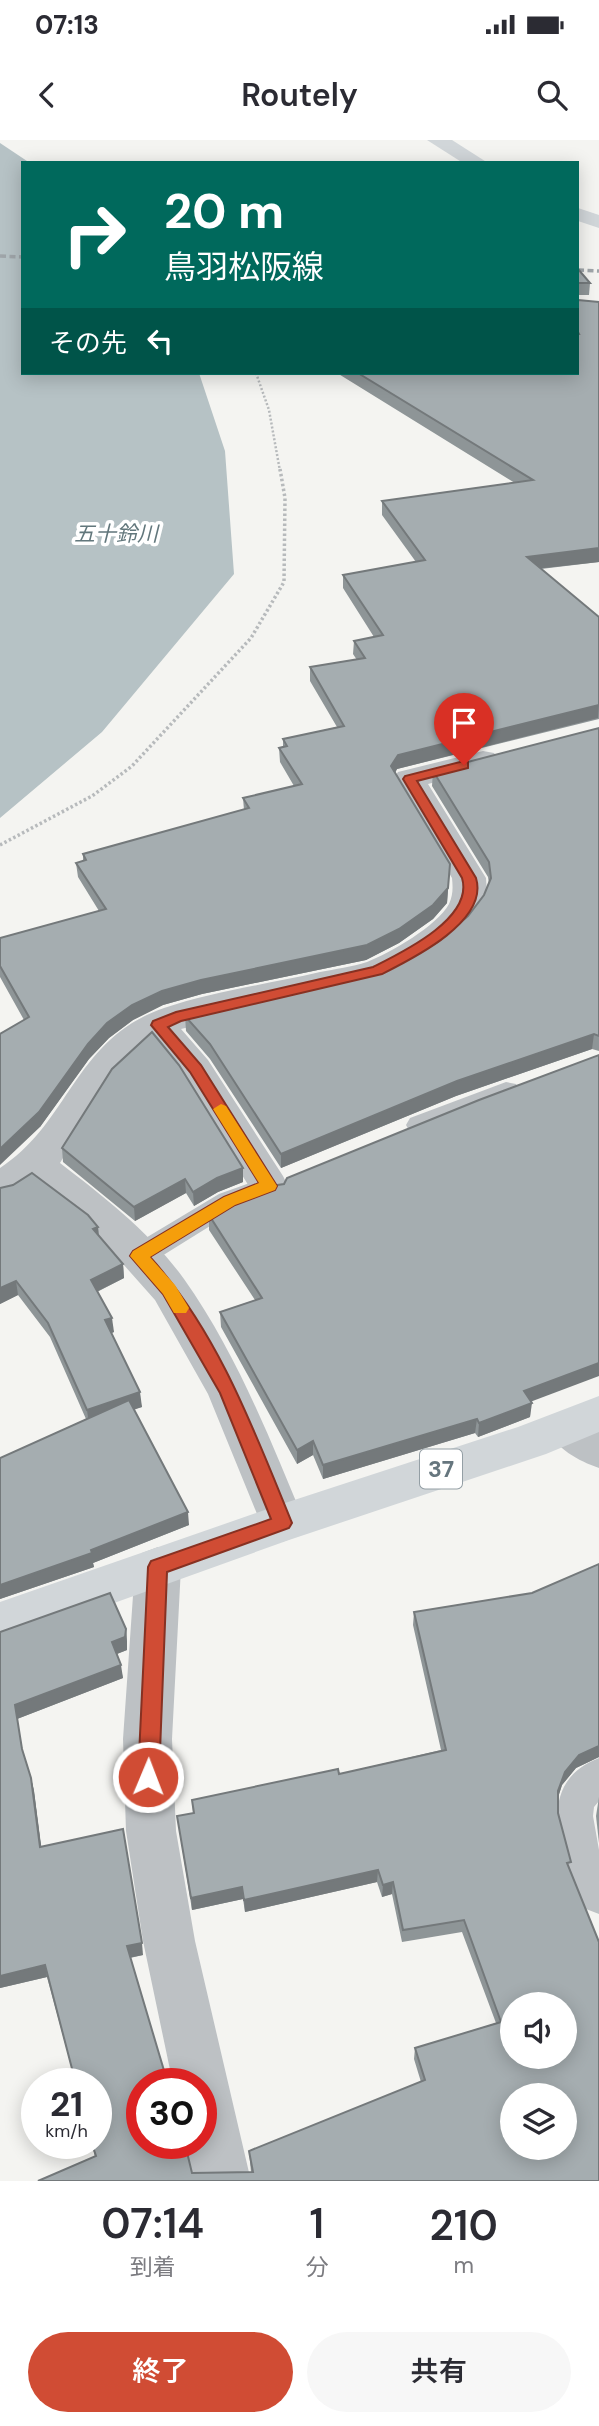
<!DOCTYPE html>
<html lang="ja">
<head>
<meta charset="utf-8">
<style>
  :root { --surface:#fff; --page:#f7f7f7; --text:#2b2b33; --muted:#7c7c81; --accent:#d04c34 }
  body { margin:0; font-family:"DM Sans","Noto Sans JP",sans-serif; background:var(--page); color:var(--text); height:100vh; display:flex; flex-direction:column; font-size:26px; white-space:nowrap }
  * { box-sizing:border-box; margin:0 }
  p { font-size:23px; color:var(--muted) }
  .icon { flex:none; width:38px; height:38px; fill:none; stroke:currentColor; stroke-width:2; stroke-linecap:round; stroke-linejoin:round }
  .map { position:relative; height:2041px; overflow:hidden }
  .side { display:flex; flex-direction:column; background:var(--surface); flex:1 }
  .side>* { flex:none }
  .banner { position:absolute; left:21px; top:21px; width:558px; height:214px; border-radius:0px; box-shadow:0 4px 18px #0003; background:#00695c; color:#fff; overflow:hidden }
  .tools { position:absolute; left:500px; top:1852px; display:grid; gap:14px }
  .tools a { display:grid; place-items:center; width:77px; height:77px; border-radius:50%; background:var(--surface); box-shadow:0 4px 18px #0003; font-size:35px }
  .speed { position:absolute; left:21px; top:1928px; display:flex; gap:14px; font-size:35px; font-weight:700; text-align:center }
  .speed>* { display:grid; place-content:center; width:91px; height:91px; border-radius:50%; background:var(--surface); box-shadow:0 4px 18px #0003; line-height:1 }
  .speed small { font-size:18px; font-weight:400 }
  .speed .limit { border:10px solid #d22; background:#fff; color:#111 }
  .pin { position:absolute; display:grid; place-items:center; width:60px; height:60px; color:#fff; margin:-72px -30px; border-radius:50% 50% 50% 0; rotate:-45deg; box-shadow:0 0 7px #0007 }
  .pin .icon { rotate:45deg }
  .me { position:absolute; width:77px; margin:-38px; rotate:1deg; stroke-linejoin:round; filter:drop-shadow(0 0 5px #0008) }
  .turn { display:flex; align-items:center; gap:24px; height:147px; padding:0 28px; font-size:32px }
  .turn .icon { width:91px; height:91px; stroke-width:2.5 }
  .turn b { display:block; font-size:49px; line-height:60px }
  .then { display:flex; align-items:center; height:66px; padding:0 28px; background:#0003; gap:14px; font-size:26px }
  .eta { display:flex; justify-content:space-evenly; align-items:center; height:119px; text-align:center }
  .eta b { font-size:42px; font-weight:600; line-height:49px }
  .primary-button { display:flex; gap:14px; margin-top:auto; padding:14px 28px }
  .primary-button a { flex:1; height:80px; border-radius:42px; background:var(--accent); color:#fff; font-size:28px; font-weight:600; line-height:80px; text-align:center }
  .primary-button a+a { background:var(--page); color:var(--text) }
  .status { display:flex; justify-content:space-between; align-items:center; height:49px; padding:0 35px; background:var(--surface); direction:ltr }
  .status svg { height:19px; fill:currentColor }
  header { display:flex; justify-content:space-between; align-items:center; height:91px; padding:0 28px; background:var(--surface); font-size:32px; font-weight:600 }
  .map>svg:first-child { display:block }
  .water { fill:#b6c2c5 }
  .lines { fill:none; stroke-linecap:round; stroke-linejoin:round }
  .path-far1 { stroke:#b7babc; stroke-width:2.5; stroke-dasharray:2 2; stroke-linecap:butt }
  .path { stroke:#b7babc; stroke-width:3.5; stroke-dasharray:2.5 2.5; stroke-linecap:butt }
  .lane { fill:#bdc1c4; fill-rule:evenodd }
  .street { fill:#bdc1c4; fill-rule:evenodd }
  .secondary { fill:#d1d6d9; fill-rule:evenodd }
  .primary { fill:#d1d6d9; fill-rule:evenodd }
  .rail { stroke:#9fa5a9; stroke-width:3.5; stroke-dasharray:6 3.5; stroke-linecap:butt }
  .wall { fill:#8e9597 }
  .shaded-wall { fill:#74797b }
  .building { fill:#a5adb0; stroke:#74797b; stroke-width:2; fill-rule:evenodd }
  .route { fill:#d04c34; stroke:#873122; stroke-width:2 }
  .slow { fill:#f59e0b }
  .labels { text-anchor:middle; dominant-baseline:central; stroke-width:7; stroke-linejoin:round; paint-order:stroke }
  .far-water-label { font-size:21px; font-style:italic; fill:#62777c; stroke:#fff }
  .shield { fill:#fff; stroke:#949fa5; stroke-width:2 }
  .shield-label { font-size:23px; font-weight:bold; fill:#66767e }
</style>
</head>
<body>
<div class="status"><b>07:13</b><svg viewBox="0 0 49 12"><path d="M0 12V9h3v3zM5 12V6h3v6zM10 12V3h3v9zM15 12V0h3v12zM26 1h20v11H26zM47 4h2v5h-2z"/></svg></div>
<header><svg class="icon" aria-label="back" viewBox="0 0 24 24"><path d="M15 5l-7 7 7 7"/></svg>Routely<svg class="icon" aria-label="search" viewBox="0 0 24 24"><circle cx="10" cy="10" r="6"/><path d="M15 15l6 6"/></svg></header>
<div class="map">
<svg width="599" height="2041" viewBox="0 0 599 2041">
  <rect width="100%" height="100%" fill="#f4f4f1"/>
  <polygon class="water" points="0,3 30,23 23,23 23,233 199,233 225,311 234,434 102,592 0,678"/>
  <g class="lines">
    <polyline class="path-far1" points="256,233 269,270 280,331"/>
    <polyline class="path" points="0,705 92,656 132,626 251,498 284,442 285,358 280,329"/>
    <g class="lane">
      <polygon points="506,942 516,944 520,951 516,958 420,995 410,992 406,985 410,978"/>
      <polygon points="269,1036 279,1039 283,1046 279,1053 239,1068 149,1124 139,1127 129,1124 124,1116 129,1108 219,1054"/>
      <path d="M 599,1618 L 599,1661 L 594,1667 L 593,1676 L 599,1710 L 599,1774 L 586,1769 C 564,1721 529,1645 599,1618 Z"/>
    </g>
    <g class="street">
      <path d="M 483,611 L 494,613 L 499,620 L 494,627 L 428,644 L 486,738 L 487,753 L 481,768 L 465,789 L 435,814 L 389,839 L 181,889 L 208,920 L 283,1036 L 288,1046 L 283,1056 L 269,1060 L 255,1056 L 182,938 L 153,903 C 110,930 86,981 60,1023 C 103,1056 152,1094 184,1139 C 237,1214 270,1299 305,1383 L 298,1396 L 282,1402 L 266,1396 L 208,1254 L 155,1160 L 91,1088 L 34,1044 L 14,1057 L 0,1061 L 0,1028 C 70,983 74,899 164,868 C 214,851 269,844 320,832 C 335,829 352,827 367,822 C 390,813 437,786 449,764 C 453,755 453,748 452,738 L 393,639 L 398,632 Z"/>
      <path d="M 567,1270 L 582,1276 L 599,1287 L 599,1328 C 578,1321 556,1308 545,1288 L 552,1276 Z"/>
      <polygon points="158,1407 174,1413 181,1427 172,1599 176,1691 195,1801 251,2041 193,2041 186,2004 201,2004 201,1944 173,1944 143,1801 126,1691 123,1599 135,1427 142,1413"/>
    </g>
    <g class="secondary">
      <polygon points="427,0 452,0 488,23 463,23"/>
      <polygon points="578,68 599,75 599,88 578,81"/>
    </g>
    <polygon class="primary" points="599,1256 599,1292 546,1314 289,1400 0,1504 0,1462 282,1364 518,1287"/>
    <g class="rail">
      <polyline points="0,116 23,117"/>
      <polyline points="578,130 599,131"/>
    </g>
  </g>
  <g class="wall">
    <polygon points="578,129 590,143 589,155 578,155"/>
    <polygon points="578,160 599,162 599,422 541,429 599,477 599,579 397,629 395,633 450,724 447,763 433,779 399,803 366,820 202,854 163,865 133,880 109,898 89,919 40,987 24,880 0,837 0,798 99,771 78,737 76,723 83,721 83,714 244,670 243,658 294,646 280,622 279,608 283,607 283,599 337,587 310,541 310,527 357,520 353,514 354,501 374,497 343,448 343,435 416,422 382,375 382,361 515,343 337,233 578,233"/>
    <polygon points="599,588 599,911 592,909 456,956 281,1028 210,919 186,891 185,876 390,827 438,802 468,776 484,755 489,744 488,737 432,646 433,631"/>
    <polygon points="62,1008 243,1042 218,1052 194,1066 186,1053 135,1081 63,1022"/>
    <polygon points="284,1044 531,1262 530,1277 478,1297 475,1293 323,1339 313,1315 297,1324 221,1187 220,1172 255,1160 209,1090 209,1075"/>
    <polygon points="0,1048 98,1087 99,1096 123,1124 124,1138 97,1152 114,1192 111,1193 142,1267 134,1269 189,1385 93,1423 94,1427 0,1459 0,1318 86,1279 50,1197 18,1155 0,1164"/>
    <polygon points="599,1424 599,1617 576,1628 562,1645 558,1657 558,1673 569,1730 599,2041 38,2041 95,2017 92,2004 96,2004 96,1944 76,1944 47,1837 0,1848 0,1492 126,1489 127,1502 127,1510 117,1514 123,1538 17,1579 23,1612 31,1638 34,1651 41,1707 143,1815 130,1818 192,2033 251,2032 249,2011 421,1942 414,1919 415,1908 496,1883 462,1792 402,1802 392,1754 382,1757 377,1742 245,1772 243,1759 192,1770 177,1676 193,1673 192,1660 339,1634 441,1610 413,1485 414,1472 532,1453"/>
    <polygon points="599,1657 599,1703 596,1676"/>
  </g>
  <g class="shaded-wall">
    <polygon points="599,408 599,422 526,430 527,417"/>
    <polygon points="599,565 598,578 397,629 391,640 391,626 398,615"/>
    <polygon points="450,724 447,763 433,779 399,803 366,820 202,854 163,865 133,880 109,898 89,919 40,987 0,1025 0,1009 88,904 107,883 132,865"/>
    <polygon points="594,894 592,909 456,956 281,1028 281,1014 457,941"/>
    <polygon points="243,1028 243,1042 218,1052 194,1066 193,1052 217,1038"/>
    <polygon points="185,1039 186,1053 135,1081 134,1067"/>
    <polygon points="98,1087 99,1101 93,1089"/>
    <polygon points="123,1124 124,1138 92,1154 91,1140"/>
    <polygon points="16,1141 18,1155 0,1164 0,1148"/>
    <polygon points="112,1178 114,1192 107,1195 105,1180"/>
    <polygon points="599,1223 599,1236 522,1265 524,1251"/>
    <polygon points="140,1252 142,1267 89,1285 87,1270"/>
    <polygon points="532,1263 530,1277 478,1297 479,1283"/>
    <polygon points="477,1279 475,1293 323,1339 323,1325"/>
    <polygon points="313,1301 313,1315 297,1324 297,1310"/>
    <polygon points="188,1372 189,1385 93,1423 94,1427 0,1459 0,1445"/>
    <polygon points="126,1489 127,1502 127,1510 114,1515 112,1502"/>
    <polygon points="121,1525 123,1538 17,1579 15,1565"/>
    <polygon points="599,1606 599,1617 576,1628 562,1645 556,1664 558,1651 565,1632 579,1615"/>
    <polygon points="31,1638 34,1651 43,1720 40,1707"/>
    <polygon points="378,1730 377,1742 245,1772 244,1760"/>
    <polygon points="393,1742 392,1754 382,1757 383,1745"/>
    <polygon points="242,1747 243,1759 192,1770 191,1758"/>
    <polygon points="142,1803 143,1815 128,1818 127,1806"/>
    <polygon points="45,1825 47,1837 0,1848 0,1836"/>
  </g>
  <g class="building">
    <polygon points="578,129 590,143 578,143"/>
    <polygon points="578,160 599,162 599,408 527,417 599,477 599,565 398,615 391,626 450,724 448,748 433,765 399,789 367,805 201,840 162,851 132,865 107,883 88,904 39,972 0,1009 0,894 29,877 0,826 0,798 106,769 76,723 86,720 83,714 249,668 243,658 302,644 279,608 287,606 283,599 344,586 310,527 365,518 354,501 383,495 343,435 425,420 382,361 533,340 358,233 578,233 578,194 579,194 578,192"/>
    <polygon points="599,588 599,896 594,894 457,941 281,1014 210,904 185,876 390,827 438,802 468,776 484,755 491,738 489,722 433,631"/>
    <polygon points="152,892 179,925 243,1028 217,1038 193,1052 185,1039 134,1067 62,1008 112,929"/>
    <polygon points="599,915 599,1223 524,1251 532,1263 479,1283 477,1279 323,1325 313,1301 297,1310 220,1172 262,1158 209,1075 240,1056 264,1047 284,1044 287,1038 479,960"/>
    <polygon points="32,1033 88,1075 98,1087 93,1089 123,1124 91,1140 112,1178 105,1180 140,1252 87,1270 48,1183 16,1141 0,1148 0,1048 13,1045"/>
    <polygon points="129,1260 188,1372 91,1410 92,1413 0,1445 0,1318"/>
    <path d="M 599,1424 L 599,1606 L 579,1615 L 565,1632 L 558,1651 L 558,1673 L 571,1722 L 567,1723 L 599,1802 L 599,2041 L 38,2041 L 96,2016 L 92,2004 L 96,2004 L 96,1944 L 76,1944 L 45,1825 L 0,1836 L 0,1492 L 110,1453 L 126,1489 L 125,1497 L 112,1502 L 121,1525 L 15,1565 L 22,1609 L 31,1638 L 40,1707 L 123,1689 L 142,1803 L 127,1806 L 168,1944 L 142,1944 L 142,2004 L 185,2004 L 192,2033 L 253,2032 L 249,2011 L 425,1940 L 415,1908 L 501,1882 L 464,1780 L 403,1790 L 393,1742 L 383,1745 L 378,1730 L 244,1760 L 242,1747 L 191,1758 L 177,1676 L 194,1673 L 192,1660 L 338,1629 L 339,1634 L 446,1610 L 414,1472 L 532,1453 ZM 513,1864 L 565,1864 L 565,1916 L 513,1916 ZM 513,1955 L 565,1955 L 565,2007 L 513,2007 Z"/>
  </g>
  <path class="route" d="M 464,621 L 468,622 L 468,628 L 417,641 L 476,738 C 489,781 414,818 382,834 L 181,881 L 168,887 L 201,925 L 277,1046 L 275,1050 L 235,1065 L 150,1117 C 218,1192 254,1290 292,1383 L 289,1388 L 167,1432 L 159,1637 L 155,1643 L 148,1646 L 141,1643 L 138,1637 L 148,1427 L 151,1421 L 271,1379 L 220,1253 L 163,1154 L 130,1116 L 133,1111 L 224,1057 L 259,1043 L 190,932 L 151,885 L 153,881 L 176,872 L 373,827 C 403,812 474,778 462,738 L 403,639 L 405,636 Z"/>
  <polygon class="slow" points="221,964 226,966 277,1046 275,1050 235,1065 150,1117 175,1145 189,1168 186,1173 174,1173 163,1154 130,1116 133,1111 224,1057 259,1043 213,969"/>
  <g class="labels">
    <g class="far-water-label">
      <text x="116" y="394">五十鈴川</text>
    </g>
    <rect class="shield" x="420" y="1309.5" width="42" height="39" rx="5"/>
    <g class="shield-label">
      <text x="441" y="1329">37</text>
    </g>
  </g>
</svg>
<div class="tools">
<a><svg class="icon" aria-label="sound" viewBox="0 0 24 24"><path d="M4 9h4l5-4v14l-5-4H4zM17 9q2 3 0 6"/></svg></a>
<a><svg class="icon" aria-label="layers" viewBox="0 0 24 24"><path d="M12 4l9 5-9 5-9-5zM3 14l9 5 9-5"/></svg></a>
</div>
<div class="speed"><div>21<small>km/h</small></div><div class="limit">30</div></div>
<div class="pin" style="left:464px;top:625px;background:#d93025"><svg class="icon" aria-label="arrive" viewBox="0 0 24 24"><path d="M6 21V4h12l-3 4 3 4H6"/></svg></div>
<svg class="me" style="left:148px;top:1637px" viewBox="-20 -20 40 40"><circle r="17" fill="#d04c34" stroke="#fff" stroke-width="3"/><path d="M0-11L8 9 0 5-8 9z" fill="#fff"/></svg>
<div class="banner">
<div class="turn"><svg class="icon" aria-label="right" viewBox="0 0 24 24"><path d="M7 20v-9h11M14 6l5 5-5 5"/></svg><div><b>20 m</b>鳥羽松阪線</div></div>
<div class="then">その先<svg class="icon" aria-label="left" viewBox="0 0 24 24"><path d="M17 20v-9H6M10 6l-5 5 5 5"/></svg></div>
</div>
</div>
<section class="side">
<div class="eta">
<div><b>07:14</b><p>到着</p></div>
<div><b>1</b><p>分</p></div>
<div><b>210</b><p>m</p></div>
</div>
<div class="primary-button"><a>終了</a><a>共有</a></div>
</section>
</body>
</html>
